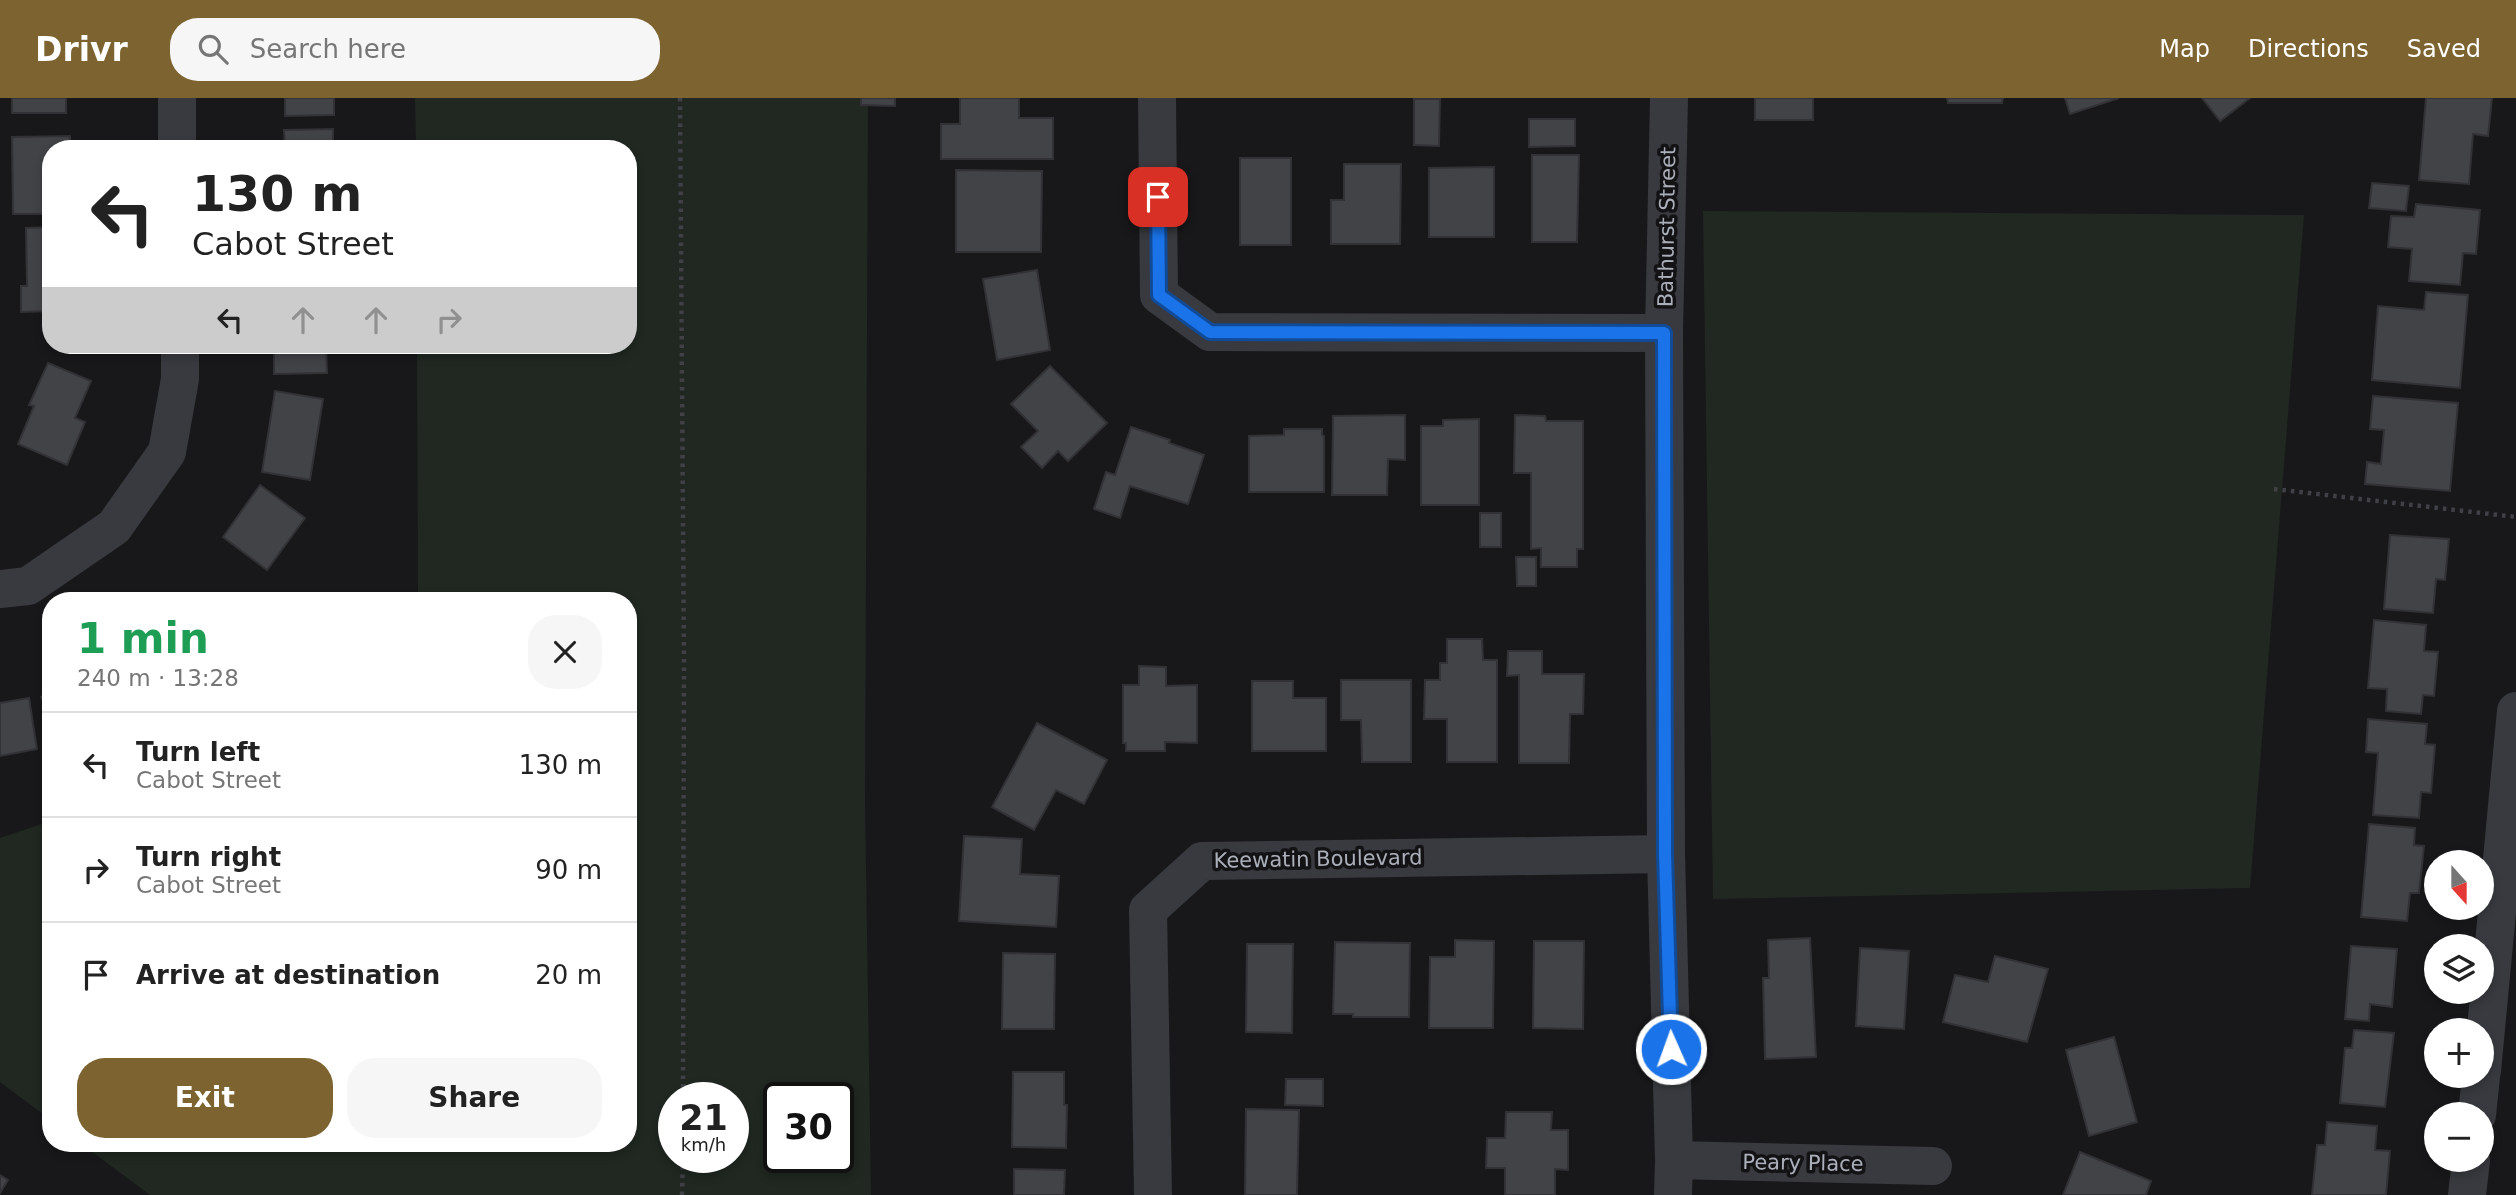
<!DOCTYPE html>
<html lang="en">
<head>
<meta charset="utf-8">
<style>
  :root { --surface:#fff; --page:#f6f6f6; --text:#222; --muted:#767676; --line:#e0e0e0; --accent:#7c632f }
  body { margin:0; font-family:"DejaVu Sans",sans-serif; background:var(--page); color:var(--text); height:100vh; display:flex; flex-direction:column; font-size:26px; white-space:nowrap }
  * { box-sizing:border-box; margin:0 }
  p { font-size:23px; color:var(--muted) }
  .icon { flex:none; width:38px; height:38px; fill:none; stroke:currentColor; stroke-width:2; stroke-linecap:round; stroke-linejoin:round }
  .map { position:relative; flex:1; overflow:hidden }
  .side { position:absolute; left:42px; top:494px; width:595px; height:560px; display:flex; flex-direction:column; background:var(--surface); border-radius:28px; box-shadow:0 4px 10px #0003 }
  .side>* { flex:none }
  .hud { position:absolute; left:42px; top:42px; width:595px; height:214px; border-radius:28px; box-shadow:0 4px 10px #0003; background:#fff; color:var(--text); overflow:hidden }
  .needle { width:46px; rotate:159deg }
  .controls { position:absolute; left:2424px; top:752px; display:grid; gap:14px }
  .controls a { display:grid; place-items:center; width:70px; height:70px; border-radius:50%; background:var(--surface); box-shadow:0 4px 10px #0003; font-size:35px }
  .speed { position:absolute; left:658px; top:984px; display:flex; gap:14px; font-size:35px; font-weight:700; text-align:center }
  .speed>* { display:grid; place-content:center; width:91px; height:91px; border-radius:50%; background:var(--surface); box-shadow:0 4px 10px #0003; line-height:1 }
  .speed small { font-size:18px; font-weight:400 }
  .speed .limit { border:4px solid #111; border-radius:10px; background:#fff; color:#111 }
  .pin { position:absolute; display:grid; place-items:center; width:60px; height:60px; color:#fff; margin:-30px; border-radius:14px; box-shadow:0 4px 10px #0006 }
  .me { position:absolute; width:77px; margin:-38px; rotate:358deg; stroke-linejoin:round; filter:drop-shadow(0 0 5px #0008) }
  .turn { display:flex; align-items:center; gap:24px; height:147px; padding:0 35px; font-size:32px }
  .turn .icon { width:91px; height:91px; stroke-width:2.5 }
  .turn b { display:block; font-size:49px; line-height:60px }
  .lanes { display:flex; align-items:center; height:66px; padding:0 35px; background:#0003; justify-content:center; gap:35px; direction:ltr }
  .lanes .off { opacity:.35 }
  .round { display:grid; place-items:center; flex:none; width:74px; height:74px; border-radius:28px; background:var(--page) }
  .head { display:flex; align-items:center; justify-content:space-between; height:119px; padding:0 35px }
  h1 { font-size:42px; font-weight:700; line-height:52px; color:#1e9e55 }
  .action { display:flex; gap:14px; margin-top:auto; padding:14px 35px }
  .action a { flex:1; height:80px; border-radius:28px; background:var(--accent); color:#fff; font-size:28px; font-weight:700; line-height:80px; text-align:center }
  .action a+a { background:var(--page); color:var(--text) }
  ul { padding:0; list-style:none }
  li { display:flex; align-items:center; gap:21px; height:105px; padding:0 35px; border-top:2px solid var(--line) }
  li div { flex:1 }
  li b { display:block; font-size:26px }
  li em { font-style:normal }
  header { display:flex; align-items:center; gap:42px; box-sizing:border-box; height:98px; padding:0 35px; background:var(--accent); color:#fff }
  header strong { font-size:33px }
  nav { display:flex; gap:38px; margin-inline-start:auto; font-size:24px }
  .search { width:490px; height:63px; background:var(--page); display:flex; align-items:center; gap:18px; box-sizing:border-box; padding:0 24px; border-radius:28px; color:var(--muted); font-size:26px }
  .map>svg:first-child { display:block }
  .green { fill:#202821; fill-rule:evenodd }
  .building { fill:#424347; stroke:#323236; stroke-width:2 }
  .lines { fill:none; stroke-linecap:round; stroke-linejoin:round }
  .path { stroke:#3f4146; stroke-width:4.5; stroke-dasharray:3.5 5; stroke-linecap:butt }
  .minor { stroke:#393a3f; stroke-width:38 }
  .route-casing { stroke:#114b97; stroke-width:18 }
  .route { stroke:#1a73e8; stroke-width:12 }
  .labels { text-anchor:middle; dominant-baseline:central; stroke-width:7; stroke-linejoin:round; paint-order:stroke }
  .street-label { font-size:21px; fill:#abafb9; stroke:#131315 }
</style>
</head>
<body>
<header>
<strong>Drivr</strong>
<div class="search"><svg class="icon" aria-label="search" viewBox="0 0 24 24"><circle cx="10" cy="10" r="6"/><path d="M15 15l6 6"/></svg>Search here</div>
<nav><a>Map</a><a>Directions</a><a>Saved</a></nav>
</header>
<div class="map">
<svg width="2516" height="1097" viewBox="0 0 2516 1097">
  <rect width="100%" height="100%" fill="#18181a"/>
  <g class="green">
    <path d="M 415,0 L 868,0 L 865,703 L 871,1097 L 150,1097 L 80,1045 L 628,1045 L 628,502 L 418,502 L 417,247 L 628,247 L 628,51 L 416,51 ZM 674,999 L 733,999 L 733,1059 L 674,1059 ZM 779,999 L 838,999 L 838,1059 L 779,1059 Z"/>
    <polygon points="1703,113 2304,117 2250,790 1713,801"/>
    <polygon points="51,723 51,1022 0,984 0,740"/>
  </g>
  <g class="building">
    <rect x="12" y="0" width="54" height="15"/>
    <polygon points="285,0 334,0 334,17 285,18"/>
    <polygon points="861,0 895,0 895,8 861,7"/>
    <polygon points="960,0 1019,0 1019,20 1053,20 1053,61 941,61 941,26 960,26"/>
    <rect x="1755" y="0" width="58" height="22"/>
    <polygon points="1947,0 2003,0 2002,5 1948,5"/>
    <polygon points="2065,0 2119,0 2070,16"/>
    <polygon points="2202,0 2250,0 2220,23"/>
    <polygon points="2426,0 2492,0 2488,38 2473,36 2469,86 2419,82"/>
    <polygon points="1414,1 1440,1 1439,48 1414,47"/>
    <polygon points="1529,21 1575,21 1575,48 1529,49"/>
    <polygon points="333,31 333,51 285,51 284,32"/>
    <polygon points="70,38 71,51 51,51 51,116 13,116 12,39"/>
    <polygon points="1532,57 1579,57 1577,144 1532,144"/>
    <rect x="1240" y="60" width="51" height="87"/>
    <polygon points="1344,66 1401,66 1400,146 1331,146 1331,102 1344,102"/>
    <polygon points="1494,69 1494,139 1429,139 1429,70"/>
    <polygon points="956,72 1042,73 1041,154 956,154"/>
    <polygon points="2372,85 2409,88 2406,113 2369,110"/>
    <polygon points="2416,106 2480,112 2476,156 2463,155 2460,187 2409,183 2412,151 2388,149 2391,118 2414,119"/>
    <polygon points="51,129 51,213 21,214 21,188 27,188 26,130"/>
    <polygon points="1037,172 1050,252 997,262 983,181"/>
    <polygon points="2426,194 2468,197 2460,290 2372,282 2378,208 2424,212"/>
    <polygon points="274,247 326,247 327,275 274,276"/>
    <polygon points="48,265 91,283 75,320 85,324 67,367 18,346 34,308 29,307"/>
    <polygon points="1050,268 1107,325 1068,363 1058,353 1042,370 1021,349 1038,333 1011,306"/>
    <polygon points="275,293 323,301 310,382 262,374"/>
    <polygon points="2373,298 2458,305 2450,393 2365,386 2367,364 2381,366 2384,332 2370,331"/>
    <polygon points="1405,317 1405,362 1388,361 1387,397 1332,397 1333,318"/>
    <polygon points="1515,317 1545,318 1546,323 1583,323 1583,451 1577,451 1577,469 1541,469 1541,450 1531,451 1531,375 1514,375"/>
    <polygon points="1479,321 1479,407 1421,407 1421,328 1443,328 1443,322"/>
    <polygon points="1131,329 1170,342 1169,345 1204,357 1188,406 1130,388 1120,420 1094,411 1106,374 1115,377"/>
    <polygon points="1284,331 1322,331 1322,337 1324,338 1324,394 1249,394 1249,338 1284,337"/>
    <polygon points="260,387 305,420 267,472 223,439"/>
    <rect x="1480" y="415" width="21" height="34"/>
    <polygon points="2390,437 2449,441 2445,482 2436,481 2433,515 2384,511"/>
    <polygon points="1516,459 1536,459 1536,488 1517,488"/>
    <polygon points="2374,522 2426,527 2424,553 2438,554 2434,598 2423,597 2421,616 2386,613 2387,591 2368,590"/>
    <polygon points="1447,541 1482,541 1483,562 1497,562 1497,664 1447,664 1447,621 1424,621 1425,582 1440,582 1440,565 1447,565"/>
    <polygon points="1508,553 1542,553 1542,576 1584,576 1583,616 1570,616 1569,665 1519,665 1519,577 1507,578"/>
    <polygon points="1139,568 1166,569 1166,588 1197,587 1197,645 1165,644 1165,653 1126,653 1126,645 1123,645 1123,587 1139,587"/>
    <polygon points="1341,582 1411,582 1411,664 1362,664 1361,622 1341,622"/>
    <polygon points="1252,583 1293,583 1293,600 1326,600 1326,653 1252,653"/>
    <polygon points="51,594 51,618 41,599"/>
    <polygon points="29,600 37,651 0,658 0,605"/>
    <polygon points="2368,621 2427,626 2425,646 2435,647 2431,695 2421,694 2419,720 2373,717 2378,655 2366,654"/>
    <polygon points="1037,625 1107,662 1084,706 1056,692 1034,732 992,709"/>
    <polygon points="2369,726 2415,730 2414,747 2424,748 2419,795 2410,795 2407,823 2361,819"/>
    <polygon points="964,738 1022,741 1020,776 1059,778 1056,829 959,823"/>
    <polygon points="1810,840 1816,959 1765,961 1763,880 1769,880 1768,842"/>
    <polygon points="1455,842 1494,843 1493,930 1429,930 1430,859 1455,859"/>
    <polygon points="1534,843 1584,843 1583,931 1533,930"/>
    <polygon points="1335,844 1410,845 1409,919 1353,919 1353,916 1333,916"/>
    <polygon points="1247,846 1293,846 1292,935 1246,934"/>
    <polygon points="2351,848 2397,851 2392,909 2370,906 2369,923 2345,921"/>
    <polygon points="1860,850 1909,853 1904,931 1856,928"/>
    <polygon points="1003,855 1055,856 1054,931 1002,931"/>
    <polygon points="1995,858 2048,871 2027,944 1943,924 1955,877 1988,884"/>
    <polygon points="2354,932 2394,935 2385,1009 2340,1005 2345,950 2352,950"/>
    <polygon points="2114,939 2137,1024 2089,1038 2066,952"/>
    <polygon points="1013,974 1064,974 1064,1007 1067,1007 1066,1050 1012,1049"/>
    <polygon points="1286,981 1323,981 1323,1008 1285,1007"/>
    <polygon points="1246,1011 1299,1012 1297,1097 1245,1097"/>
    <polygon points="1506,1014 1552,1014 1551,1032 1568,1032 1568,1072 1555,1071 1555,1097 1505,1097 1505,1070 1486,1070 1487,1040 1505,1040"/>
    <polygon points="2327,1024 2377,1028 2375,1052 2390,1053 2386,1097 2312,1097 2317,1047 2325,1047"/>
    <polygon points="2080,1054 2151,1083 2146,1097 2063,1097"/>
    <polygon points="1014,1071 1065,1072 1064,1097 1014,1097"/>
    <polygon points="0,1077 8,1082 0,1095"/>
  </g>
  <g class="lines">
    <g class="path">
      <polyline points="680,0 684,562 683,999"/>
      <polyline points="2274,391 2516,419"/>
      <polyline points="682,1097 683,1059"/>
    </g>
    <g class="minor">
      <polyline points="177,0 177,51"/>
      <polyline points="1157,0 1159,197 1210,234 1664,235"/>
      <polyline points="1669,0 1664,235 1666,756 1674,1062 1673,1097"/>
      <polyline points="0,491 28,488 114,429 167,354 180,281 180,247"/>
      <polyline points="2482,973 2516,613"/>
      <polyline points="2477,1017 2481,978"/>
      <polyline points="1674,1062 1933,1068"/>
      <polyline points="1153,1097 1148,812 1202,763 1666,756"/>
      <polyline points="2467,1097 2471,1062"/>
    </g>
  </g>
  <g class="lines">
    <g class="route-casing">
      <polyline id="route" points="1158,99 1159,197 1210,234 1664,235 1665,756 1671,951"/>
    </g>
    <use href="#route" class="route"/>
  </g>
  <g class="labels">
    <g class="street-label">
      <text transform="translate(1667 129) rotate(-89)">Bathurst Street</text>
      <text transform="translate(1318 761) rotate(-1)">Keewatin Boulevard</text>
      <text transform="translate(1803 1065) rotate(1)">Peary Place</text>
    </g>
  </g>
</svg>
<div class="controls">
<a><svg class="needle" viewBox="-14 -14 28 28"><path d="M0-13l5 13h-10z" fill="#e53935"/><path d="M0 13l5-13h-10z" fill="#767676"/></svg></a>
<a><svg class="icon" aria-label="layers" viewBox="0 0 24 24"><path d="M12 4l9 5-9 5-9-5zM3 14l9 5 9-5"/></svg></a>
<a>+</a>
<a>−</a>
</div>
<div class="speed"><div>21<small>km/h</small></div><div class="limit">30</div></div>
<div class="pin" style="left:1158px;top:99px;background:#d93025"><svg class="icon" aria-label="arrive" viewBox="0 0 24 24"><path d="M6 21V4h12l-3 4 3 4H6"/></svg></div>
<svg class="me" style="left:1671px;top:951px" viewBox="-20 -20 40 40"><circle r="17" fill="#1a73e8" stroke="#fff" stroke-width="3"/><path d="M0-11L8 9 0 5-8 9z" fill="#fff"/></svg>
<div class="hud">
<div class="turn"><svg class="icon" aria-label="left" viewBox="0 0 24 24"><path d="M17 20v-9H6M10 6l-5 5 5 5"/></svg><div><b>130 m</b>Cabot Street</div></div>
<div class="lanes"><svg class="icon" aria-label="left" viewBox="0 0 24 24"><path d="M17 20v-9H6M10 6l-5 5 5 5"/></svg><svg class="icon off" aria-label="ahead" viewBox="0 0 24 24"><path d="M12 20V5M6 11l6-6 6 6"/></svg><svg class="icon off" aria-label="ahead" viewBox="0 0 24 24"><path d="M12 20V5M6 11l6-6 6 6"/></svg><svg class="icon off" aria-label="right" viewBox="0 0 24 24"><path d="M7 20v-9h11M14 6l5 5-5 5"/></svg></div>
</div>
<section class="side">
<div class="head"><div><h1>1 min</h1><p>240 m · 13:28</p></div><a class="round"><svg class="icon" aria-label="close" viewBox="0 0 24 24"><path d="M6 6l12 12M18 6L6 18"/></svg></a></div>
<ul>
<li><svg class="icon" aria-label="left" viewBox="0 0 24 24"><path d="M17 20v-9H6M10 6l-5 5 5 5"/></svg><div><b>Turn left</b><p>Cabot Street</p></div><em>130 m</em></li>
<li><svg class="icon" aria-label="right" viewBox="0 0 24 24"><path d="M7 20v-9h11M14 6l5 5-5 5"/></svg><div><b>Turn right</b><p>Cabot Street</p></div><em>90 m</em></li>
<li><svg class="icon" aria-label="arrive" viewBox="0 0 24 24"><path d="M6 21V4h12l-3 4 3 4H6"/></svg><div><b>Arrive at destination</b></div><em>20 m</em></li>
</ul>
<div class="action"><a>Exit</a><a>Share</a></div>
</section>
</div>
</body>
</html>
